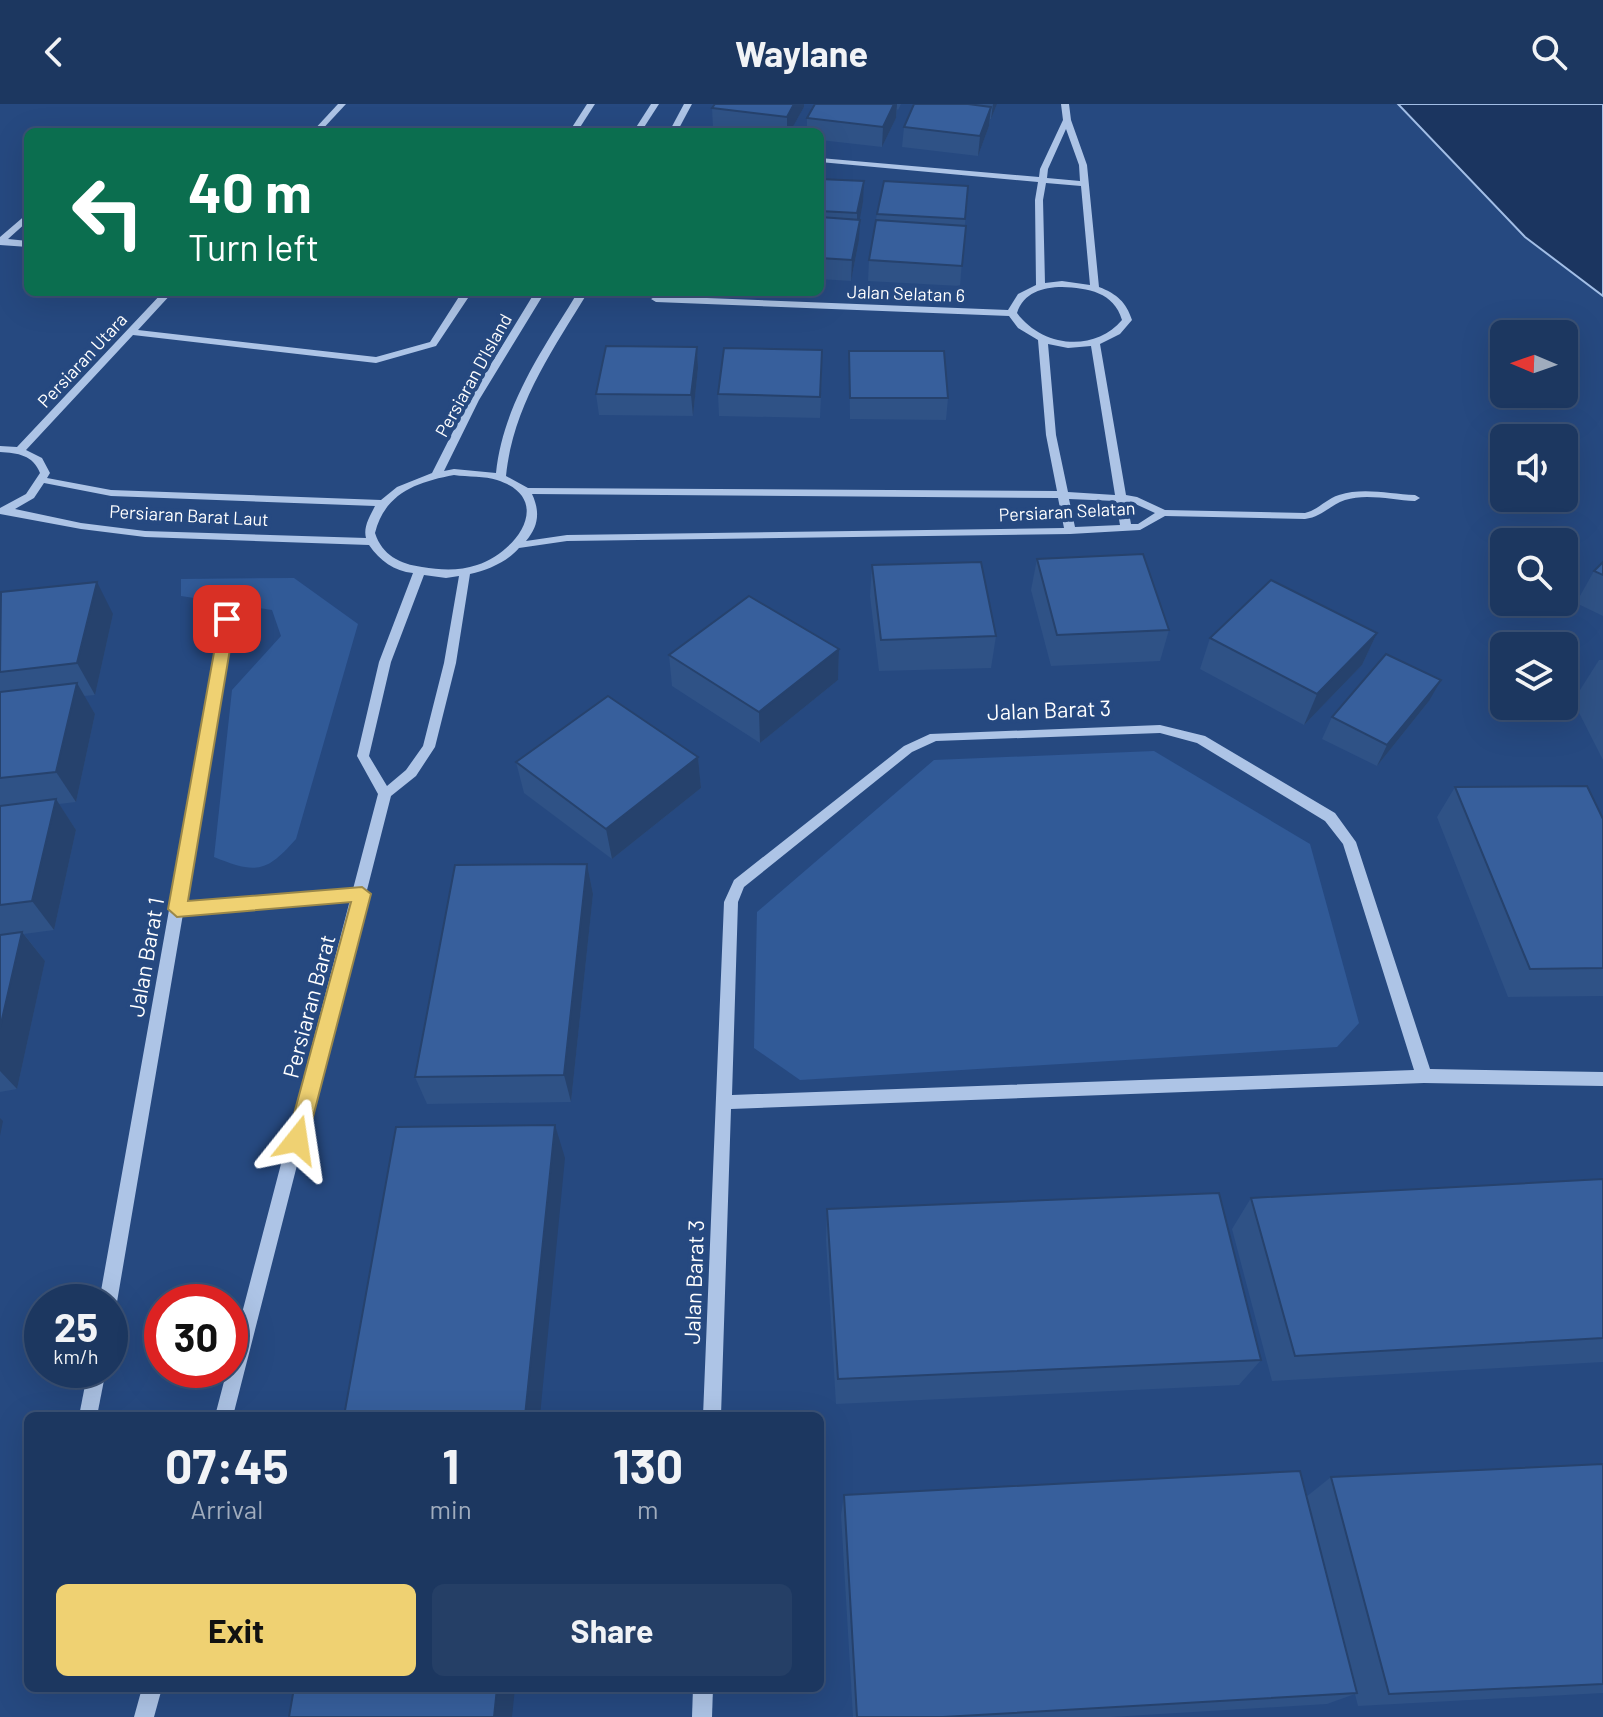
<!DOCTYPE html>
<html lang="en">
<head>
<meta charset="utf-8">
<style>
  :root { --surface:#1c3760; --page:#253f66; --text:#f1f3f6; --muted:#a0acbd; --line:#3a5175; --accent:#efd172 }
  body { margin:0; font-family:Barlow,sans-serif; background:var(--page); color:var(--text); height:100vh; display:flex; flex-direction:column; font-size:30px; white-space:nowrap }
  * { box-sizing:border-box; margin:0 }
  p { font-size:26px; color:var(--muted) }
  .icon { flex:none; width:44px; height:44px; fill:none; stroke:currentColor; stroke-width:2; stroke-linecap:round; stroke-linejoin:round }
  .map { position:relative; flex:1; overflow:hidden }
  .panel { position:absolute; left:24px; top:1308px; width:800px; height:280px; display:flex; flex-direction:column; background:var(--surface); border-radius:12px; box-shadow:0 8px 32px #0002,0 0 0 2px var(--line) }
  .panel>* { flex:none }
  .banner { position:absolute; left:24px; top:24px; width:800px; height:168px; border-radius:12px; box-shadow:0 8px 32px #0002,0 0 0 2px var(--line); background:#0b6e4f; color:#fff; overflow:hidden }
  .needle { width:52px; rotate:272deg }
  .controls { position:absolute; left:1490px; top:216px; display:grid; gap:16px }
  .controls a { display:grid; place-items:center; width:88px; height:88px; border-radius:12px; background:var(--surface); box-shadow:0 8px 32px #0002,0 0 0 2px var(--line); font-size:40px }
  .speed { position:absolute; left:24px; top:1180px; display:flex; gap:16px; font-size:40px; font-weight:700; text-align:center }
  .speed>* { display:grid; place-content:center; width:104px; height:104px; border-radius:50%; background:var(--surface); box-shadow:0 8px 32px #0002,0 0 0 2px var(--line); line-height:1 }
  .speed small { font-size:20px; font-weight:400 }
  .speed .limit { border:12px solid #d22; background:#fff; color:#111 }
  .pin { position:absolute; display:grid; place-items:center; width:68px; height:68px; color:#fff; margin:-34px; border-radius:16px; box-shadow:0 4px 12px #0006 }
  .me { position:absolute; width:88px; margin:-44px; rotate:15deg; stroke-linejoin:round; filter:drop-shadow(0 0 6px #0008) }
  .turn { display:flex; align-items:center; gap:28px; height:168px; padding:0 32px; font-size:36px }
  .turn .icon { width:104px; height:104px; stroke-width:2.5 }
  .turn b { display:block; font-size:56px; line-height:68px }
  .eta { display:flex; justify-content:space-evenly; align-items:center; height:136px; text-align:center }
  .eta b { font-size:48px; font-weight:700; line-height:56px }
  .button { display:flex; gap:16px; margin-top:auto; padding:16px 32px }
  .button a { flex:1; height:92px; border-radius:12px; background:var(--accent); color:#111; font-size:32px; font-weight:700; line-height:92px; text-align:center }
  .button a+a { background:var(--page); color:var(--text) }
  header { display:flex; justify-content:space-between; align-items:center; height:104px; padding:0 32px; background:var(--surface); font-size:36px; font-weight:700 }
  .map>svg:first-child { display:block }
  .green { fill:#315a97 }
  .water { fill:#1b3560; stroke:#a2bee6; stroke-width:2 }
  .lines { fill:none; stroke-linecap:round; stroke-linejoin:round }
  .minor { fill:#adc4e6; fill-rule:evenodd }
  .wall { fill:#2f5286 }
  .shaded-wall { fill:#26426d }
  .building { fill:#375f9c; stroke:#26426d; stroke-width:2 }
  .route { fill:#efd172; stroke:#9b884a; stroke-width:2 }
  .labels { text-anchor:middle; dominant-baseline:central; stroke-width:8; stroke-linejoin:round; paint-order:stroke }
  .far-street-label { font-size:18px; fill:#fff; stroke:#264980 }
  .street-label { font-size:22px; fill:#fff; stroke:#264980 }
</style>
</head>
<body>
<header><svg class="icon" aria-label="back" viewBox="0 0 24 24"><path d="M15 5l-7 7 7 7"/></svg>Waylane<svg class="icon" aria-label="search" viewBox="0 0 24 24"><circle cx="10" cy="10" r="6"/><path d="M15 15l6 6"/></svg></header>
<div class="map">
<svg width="1603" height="1613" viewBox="0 0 1603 1613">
  <rect width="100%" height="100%" fill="#264980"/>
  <g class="green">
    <path d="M 294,474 L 358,520 L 296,735 C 266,769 256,770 214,753 L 232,586 L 281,532 L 272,506 L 181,492 L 181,475 Z"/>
    <polygon points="1154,647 1310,740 1359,919 1337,943 800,976 754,944 757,808 934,656"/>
  </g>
  <polygon class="water" points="1398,0 1603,0 1603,192 1525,133"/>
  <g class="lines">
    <g class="minor">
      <polygon points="338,0 346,0 320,28 312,28"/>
      <polygon points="587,0 595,0 577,28 569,28"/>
      <polygon points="651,0 659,0 641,28 633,28"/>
      <polygon points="684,0 692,0 677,28 669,28"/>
      <path d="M 1061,0 L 1069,0 L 1071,16 L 1087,61 L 1099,183 C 1117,190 1126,198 1132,216 L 1120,230 L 1100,240 L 1126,391 L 1137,393 L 1165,406 L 1305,409 C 1318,406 1326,395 1339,391 C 1363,383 1390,390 1415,391 L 1420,394 L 1415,397 C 1393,396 1366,389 1345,396 C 1330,401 1322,413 1305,415 L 1165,412 L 1140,426 L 1070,430 L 567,437 L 519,444 C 507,458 488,466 470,470 L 456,559 L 435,643 L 416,672 L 391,692 L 367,786 L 369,790 L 365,795 L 233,1312 L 215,1312 L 227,1266 L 230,1266 L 230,1255 L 350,796 L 183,810 L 117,1198 L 114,1204 L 110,1206 L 110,1198 L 99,1198 L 221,515 L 227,511 L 233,515 L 185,799 L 353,785 L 378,690 L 357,652 L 379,558 L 413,469 C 394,467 380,457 369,441 L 145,433 L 81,425 L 0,410 L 0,404 L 26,390 L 40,369 C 33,351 18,349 0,348 L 0,342 L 17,343 L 163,188 L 173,188 L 138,226 L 376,253 L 430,238 L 462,188 L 472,188 L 436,242 L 376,259 L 133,231 L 26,346 L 42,354 L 50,369 L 47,374 L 111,386 L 381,396 L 397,383 L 432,369 L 469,296 L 535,188 L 545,188 L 479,296 L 444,367 L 454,365 L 496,369 C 503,301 543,245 578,188 L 588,188 C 552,247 513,302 506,372 L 528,384 L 1057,387 L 1046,331 L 1038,236 L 1018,224 L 1009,212 L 656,198 L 651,195 L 656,192 L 1008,206 L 1018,190 L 1036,181 L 1035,96 L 1038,78 L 820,58 L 820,54 L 1039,73 L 1040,65 L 1063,16 ZM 1066,25 L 1079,61 L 1080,77 L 1047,74 L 1048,65 ZM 1046,79 L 1081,82 L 1090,181 L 1062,177 L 1045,179 L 1043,96 ZM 1062,183 C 1088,184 1114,188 1122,216 C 1094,249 1042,243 1017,209 C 1023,189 1043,183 1062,183 ZM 1048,240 L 1068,244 L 1091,242 L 1115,391 L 1068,388 L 1056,331 ZM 454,371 C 468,373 485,372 497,376 C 555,395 517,448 477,461 C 459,467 441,466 422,463 C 400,460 382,451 375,429 C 385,389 417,378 454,371 ZM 44,379 L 111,392 L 375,402 C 370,412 363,423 366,434 L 145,427 L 81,419 L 15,405 L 34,394 ZM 532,390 L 1058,394 L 1064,424 L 567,431 L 526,437 C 539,422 540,407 532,390 ZM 1069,395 L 1116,397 L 1120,421 L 1075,423 ZM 1127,398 L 1131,398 L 1155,409 L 1138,420 L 1131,420 ZM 424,471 L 446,474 L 459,472 L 444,559 L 423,642 L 406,666 L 387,682 L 369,652 L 391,558 Z"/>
      <polygon points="28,109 28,117 8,135 28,137 28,143 0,141 0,133"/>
      <path d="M 1160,621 L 1205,632 L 1335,709 L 1356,738 L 1430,965 L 1603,968 L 1603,982 L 1424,979 L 731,1005 L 721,1312 L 703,1312 L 724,798 L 734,776 L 904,642 L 930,630 ZM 1160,629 L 1197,639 L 1325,717 L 1343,740 L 1414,966 L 732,991 L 738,798 L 744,783 L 912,648 L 936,637 Z"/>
      <polygon points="88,1266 106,1266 97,1312 79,1312"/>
      <polygon points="142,1584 162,1584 154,1613 134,1613"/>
      <polygon points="693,1584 713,1584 712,1613 692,1613"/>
    </g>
  </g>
  <g class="wall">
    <polygon points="815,0 901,0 898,6 897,5 896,14 882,43 820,36 820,28 807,28 807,14"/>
    <polygon points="914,0 997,0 991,15 990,15 989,22 978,52 902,43 904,23"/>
    <polygon points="804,3 790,28 747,28 713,24 712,4"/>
    <polygon points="820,75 863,98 859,116 859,136 851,177 820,175"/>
    <polygon points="968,82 960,182 868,177 869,156 877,110"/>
    <polygon points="697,243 698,264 693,312 599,311 596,290"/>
    <polygon points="849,247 948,294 946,316 850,315"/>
    <polygon points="822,267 820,314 719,312 718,290"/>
    <polygon points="1037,455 1169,526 1160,557 1051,562 1031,486"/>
    <polygon points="1603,458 1603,512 1576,499 1594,467"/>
    <polygon points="872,461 996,532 991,564 879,567 870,492"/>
    <polygon points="0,491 113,510 95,591 84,592 95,610 76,698 59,700 76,726 54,826 24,830 45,857 17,985 0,988"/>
    <polygon points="1377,529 1362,561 1304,621 1200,565 1210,534"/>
    <polygon points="839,545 838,576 760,639 672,582 669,551"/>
    <polygon points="1599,556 1603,556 1603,656 1573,597"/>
    <polygon points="1429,597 1377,662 1322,635 1332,613"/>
    <polygon points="698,653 701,684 612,755 524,689 516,658"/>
    <polygon points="1455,683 1603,715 1603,892 1508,893 1437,713"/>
    <polygon points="587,760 593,790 571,998 427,1000 415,973"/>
    <polygon points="1603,1075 1603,1258 1272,1277 1232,1125 1251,1094"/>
    <polygon points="827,1105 1261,1256 1239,1281 836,1300 826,1136"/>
    <polygon points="1603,1360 1603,1589 1358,1602 1355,1590 1327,1600 1111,1613 853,1613 841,1411 844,1391 1306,1393 1331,1373"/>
  </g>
  <g class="shaded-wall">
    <polygon points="794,0 804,0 804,3 790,28 787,28 787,13"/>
    <polygon points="894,0 897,0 896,14 882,43 883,23"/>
    <polygon points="993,0 997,0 991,15"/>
    <polygon points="991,3 989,22 978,52 980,32"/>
    <polygon points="864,77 863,98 857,130 857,109"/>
    <polygon points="860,116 859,136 851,177 852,156"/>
    <polygon points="697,243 698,264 693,312 691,291"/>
    <polygon points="97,478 113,510 95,591 77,559"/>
    <polygon points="1377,529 1362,561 1304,621 1317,590"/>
    <polygon points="839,545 838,576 760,639 759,608"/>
    <polygon points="1441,576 1429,597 1377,662 1387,641"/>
    <polygon points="77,579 95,610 76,698 56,668"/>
    <polygon points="698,653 701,684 612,755 606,725"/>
    <polygon points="56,695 76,726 54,826 32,797"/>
    <polygon points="587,760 593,790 571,998 564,971"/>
    <polygon points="22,828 45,857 17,985 0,967 0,924"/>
    <polygon points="0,1014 3,1017 0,1032"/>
    <polygon points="555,1021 565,1054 540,1312 525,1312"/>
    <polygon points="497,1584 515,1584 512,1613 494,1613"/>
  </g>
  <g class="building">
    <polygon points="715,0 794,0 787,13 712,4"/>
    <polygon points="815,0 894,0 883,23 807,14"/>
    <polygon points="914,0 968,0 991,3 980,32 904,23"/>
    <polygon points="820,75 864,77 857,109 820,107"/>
    <polygon points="884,77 968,82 965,115 877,110"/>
    <polygon points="820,113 860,116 852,156 820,154"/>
    <polygon points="876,116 966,122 962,162 869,156"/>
    <polygon points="606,242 697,243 691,291 596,290"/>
    <polygon points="724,244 822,246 820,293 718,290"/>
    <polygon points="849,247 944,247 948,294 850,294"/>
    <polygon points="1143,450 1169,526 1057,531 1037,455"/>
    <polygon points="981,458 996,532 881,536 872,461"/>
    <polygon points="1603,458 1603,471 1594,467"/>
    <polygon points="1271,476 1377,529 1317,590 1210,534"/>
    <polygon points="97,478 77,559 0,568 1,488"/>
    <polygon points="749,492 839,545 759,608 669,551"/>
    <polygon points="1386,550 1441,576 1387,641 1332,613"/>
    <polygon points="77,579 56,668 0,674 0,588"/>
    <polygon points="608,592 698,653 606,725 516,658"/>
    <polygon points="1587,682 1603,715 1603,864 1530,865 1455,683"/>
    <polygon points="56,695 32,797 0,801 0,702"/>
    <polygon points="587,760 564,971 415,973 455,761"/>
    <polygon points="22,828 0,924 0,831"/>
    <polygon points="555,1021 525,1312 344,1312 396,1023"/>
    <polygon points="1603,1075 1603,1234 1295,1252 1251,1094"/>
    <polygon points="1219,1089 1261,1256 838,1275 827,1105"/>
    <polygon points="1603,1360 1603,1580 1389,1590 1331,1373"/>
    <polygon points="1300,1367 1357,1589 943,1613 857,1613 844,1391"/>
    <polygon points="294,1584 497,1584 494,1613 289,1613"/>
  </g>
  <polygon class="route" points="227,510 235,515 188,797 362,783 371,790 307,1036 304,1042 297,1045 290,1042 287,1036 351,798 177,813 168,805 220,515"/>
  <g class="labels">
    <g class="far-street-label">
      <text transform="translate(906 189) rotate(2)">Jalan Selatan 6</text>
      <text transform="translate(82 256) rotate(-47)">Persiaran Utara</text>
      <text transform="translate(473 271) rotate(-61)">Persiaran D'Island</text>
      <text transform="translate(1067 407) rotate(-3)">Persiaran Selatan</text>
      <text transform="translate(189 411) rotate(3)">Persiaran Barat Laut</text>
    </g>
    <g class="street-label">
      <text transform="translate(1049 605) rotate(-2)">Jalan Barat 3</text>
      <text transform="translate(145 853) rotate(-80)">Jalan Barat 1</text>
      <text transform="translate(308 902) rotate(-75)">Persiaran Barat</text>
      <text transform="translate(693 1178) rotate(-88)">Jalan Barat 3</text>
    </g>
  </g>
</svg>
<div class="controls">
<a><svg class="needle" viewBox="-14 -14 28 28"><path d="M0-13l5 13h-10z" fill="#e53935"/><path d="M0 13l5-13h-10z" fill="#a0acbd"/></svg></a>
<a><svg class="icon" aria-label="sound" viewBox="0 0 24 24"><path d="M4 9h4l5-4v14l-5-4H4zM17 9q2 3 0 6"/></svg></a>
<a><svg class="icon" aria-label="search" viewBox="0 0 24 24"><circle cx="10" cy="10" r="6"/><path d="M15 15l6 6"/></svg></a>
<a><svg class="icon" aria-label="layers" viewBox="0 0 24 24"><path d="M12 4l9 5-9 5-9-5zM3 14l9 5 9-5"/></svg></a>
</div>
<div class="speed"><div>25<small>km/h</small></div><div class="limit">30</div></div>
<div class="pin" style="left:227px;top:515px;background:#d93025"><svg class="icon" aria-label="arrive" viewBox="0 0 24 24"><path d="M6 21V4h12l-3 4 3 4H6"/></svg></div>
<svg class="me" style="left:297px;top:1036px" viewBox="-20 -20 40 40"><path d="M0-17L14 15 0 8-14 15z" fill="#efd172" stroke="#fff" stroke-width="4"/></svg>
<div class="banner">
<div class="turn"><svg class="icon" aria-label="left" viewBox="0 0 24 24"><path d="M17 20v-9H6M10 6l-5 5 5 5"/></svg><div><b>40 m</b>Turn left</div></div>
</div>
<section class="panel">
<div class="eta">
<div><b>07:45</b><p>Arrival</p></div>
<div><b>1</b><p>min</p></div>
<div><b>130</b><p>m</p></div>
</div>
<div class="button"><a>Exit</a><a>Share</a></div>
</section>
</div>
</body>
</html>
